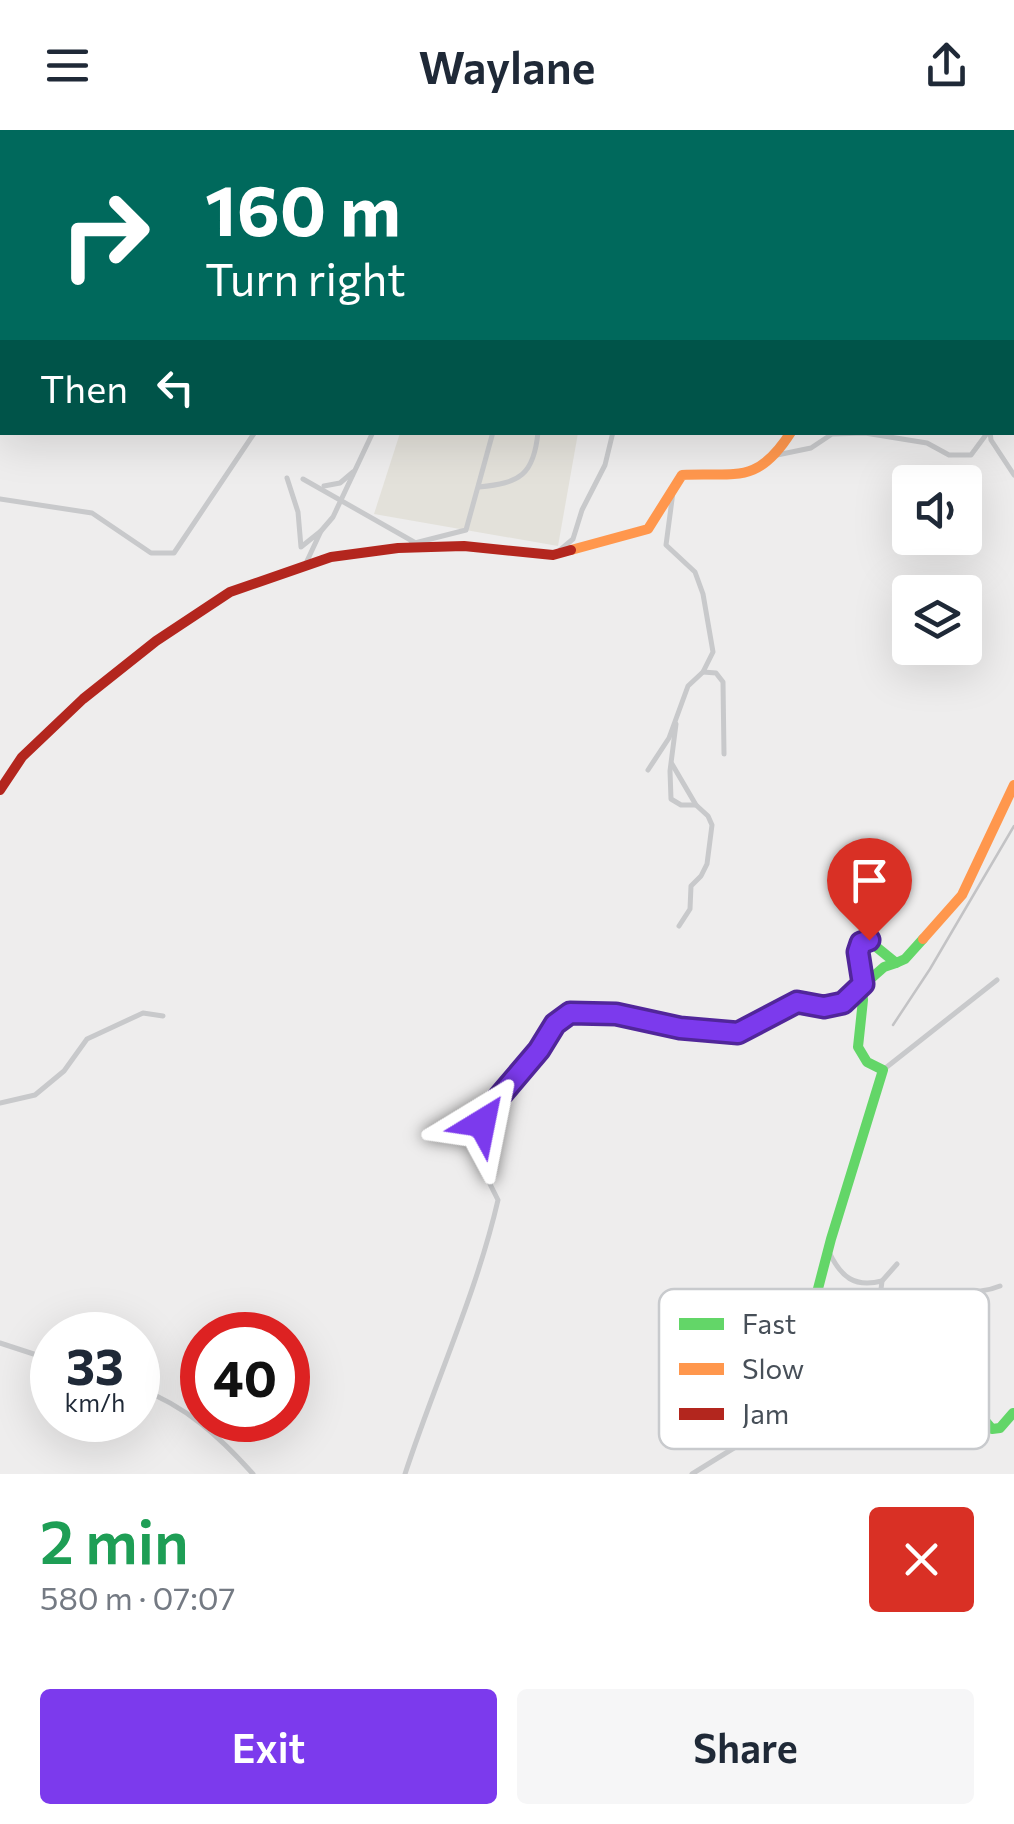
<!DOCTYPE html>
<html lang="en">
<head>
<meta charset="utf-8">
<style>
  :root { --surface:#fff; --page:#f6f6f7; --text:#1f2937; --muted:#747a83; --accent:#7c3aed }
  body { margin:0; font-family:Commissioner,sans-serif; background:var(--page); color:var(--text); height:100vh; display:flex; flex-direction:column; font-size:38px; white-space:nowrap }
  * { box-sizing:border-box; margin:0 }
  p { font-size:32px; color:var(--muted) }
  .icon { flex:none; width:55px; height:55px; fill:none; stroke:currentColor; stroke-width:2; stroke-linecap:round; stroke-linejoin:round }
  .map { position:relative; height:1344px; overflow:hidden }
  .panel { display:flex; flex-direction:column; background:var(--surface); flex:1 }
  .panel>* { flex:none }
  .banner { position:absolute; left:0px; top:0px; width:1015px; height:305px; box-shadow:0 10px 40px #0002; background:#00695c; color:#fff; overflow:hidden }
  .controls { position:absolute; left:892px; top:335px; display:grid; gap:20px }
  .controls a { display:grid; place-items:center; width:90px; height:90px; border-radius:10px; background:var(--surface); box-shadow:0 10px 40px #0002; font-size:50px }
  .speed { position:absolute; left:30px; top:1182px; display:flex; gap:20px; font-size:50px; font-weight:700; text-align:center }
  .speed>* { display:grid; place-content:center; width:130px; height:130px; border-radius:50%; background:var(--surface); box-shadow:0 10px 40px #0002; line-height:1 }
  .speed small { font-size:25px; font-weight:400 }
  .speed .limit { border:15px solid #d22; background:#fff; color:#111 }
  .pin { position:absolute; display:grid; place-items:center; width:85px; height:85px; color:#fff; margin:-102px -42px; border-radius:50% 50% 50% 0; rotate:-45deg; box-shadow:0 0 10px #0007 }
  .pin .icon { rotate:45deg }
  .me { position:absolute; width:110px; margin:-55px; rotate:35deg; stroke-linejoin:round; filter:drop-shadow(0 0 8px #0008) }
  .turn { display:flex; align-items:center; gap:35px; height:210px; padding:0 40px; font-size:45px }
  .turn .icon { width:130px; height:130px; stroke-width:2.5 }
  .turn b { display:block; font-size:70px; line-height:85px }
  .then { display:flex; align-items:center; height:95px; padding:0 40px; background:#0003; gap:20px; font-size:38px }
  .round { display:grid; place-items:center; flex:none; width:105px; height:105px; border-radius:10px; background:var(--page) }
  .headline { display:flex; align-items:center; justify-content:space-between; height:170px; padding:0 40px }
  h1 { font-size:60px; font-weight:600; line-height:75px; color:#1e9e55 }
  .cta { display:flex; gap:20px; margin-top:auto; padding:20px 40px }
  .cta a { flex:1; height:115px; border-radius:10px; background:var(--accent); color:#fff; font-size:40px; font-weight:600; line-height:115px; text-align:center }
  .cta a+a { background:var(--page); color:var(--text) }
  header { display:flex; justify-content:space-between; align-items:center; height:130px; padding:0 40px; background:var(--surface); font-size:45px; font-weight:600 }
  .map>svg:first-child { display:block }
  .commercial { fill:#e3e1da }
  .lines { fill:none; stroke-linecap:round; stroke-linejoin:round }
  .street { stroke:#c8c9cb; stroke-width:5 }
  .fast { stroke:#63d668; stroke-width:10 }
  .slow { stroke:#ff974d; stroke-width:10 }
  .jam { stroke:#b3261e; stroke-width:10 }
  .rail { stroke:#c3c3c5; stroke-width:2.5 }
  .route-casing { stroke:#51269a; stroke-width:25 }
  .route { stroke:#7c3aed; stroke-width:18 }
  .key { fill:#fff; stroke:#c8cacd; stroke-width:2.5 }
  .key-label { font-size:28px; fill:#474f58 }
</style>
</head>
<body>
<header><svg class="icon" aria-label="menu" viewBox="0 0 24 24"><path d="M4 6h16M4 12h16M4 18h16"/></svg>Waylane<svg class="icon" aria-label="share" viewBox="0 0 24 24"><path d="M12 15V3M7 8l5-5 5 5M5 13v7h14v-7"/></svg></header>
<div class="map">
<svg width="1014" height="1344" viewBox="0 0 1014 1344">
  <rect width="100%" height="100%" fill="#eeeded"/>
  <polygon class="commercial" points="400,303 578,303 558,416 374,384"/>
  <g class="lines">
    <g class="street">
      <polyline points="416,0 417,2"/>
      <polyline points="490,0 490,2"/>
      <polyline points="536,0 537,2"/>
      <polyline points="405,2 405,0"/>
      <polyline points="525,2 526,0"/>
      <polyline points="774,2 776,0"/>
      <polyline points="1012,71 1014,73"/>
      <polyline points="1012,81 1014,80"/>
      <polyline points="1012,182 1014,182"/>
      <polyline points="1012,277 1014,275"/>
      <polyline points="990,302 991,310 1014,345"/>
      <polyline points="777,325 811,318 832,304 865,303 927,313 949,325 971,325 988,302"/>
      <polyline points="287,348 298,382 301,417 321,401 307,431"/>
      <polyline points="303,349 414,412"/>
      <polyline points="324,356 340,353 353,342"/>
      <path d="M 479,357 C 520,353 534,345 538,302"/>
      <polyline points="0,369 92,383 151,423 174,423 255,302"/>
      <polyline points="321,401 333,387 373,302"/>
      <polyline points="411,414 466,400 493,302"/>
      <polyline points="560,420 573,409 582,380 605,335 613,302"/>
      <polyline points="703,542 716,543 723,552 724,624"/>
      <polyline points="676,594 670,641 671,669 681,675 696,675 708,686 712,695 707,734 701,746 691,756 690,779 679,796"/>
      <polyline points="672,634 696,675"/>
      <polyline points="648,640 669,608 688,556 703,542 713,522 703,464 695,442 666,415 673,362"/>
      <polyline points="883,940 997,850"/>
      <polyline points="0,973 35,965 64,941 87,909 143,883 163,886"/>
      <path d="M 829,1122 C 841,1147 854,1158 882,1151"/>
      <path d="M 880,1162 C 896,1179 927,1181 943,1163 C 963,1161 981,1164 1000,1156"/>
      <polyline points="0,1213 52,1230"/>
      <polyline points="873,1233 869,1226 874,1217 882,1151 897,1134"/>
      <path d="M 138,1258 C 186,1276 219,1306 253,1344"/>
      <path d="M 405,1344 C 435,1252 476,1165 498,1070 L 476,1026 L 453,996"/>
      <polyline points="692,1344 755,1305"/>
    </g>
    <g class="fast">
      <path d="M 923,809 L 905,829 L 896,833 L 869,811 L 861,813 L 858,823 L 863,870 L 858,917 L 867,932 L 883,940 L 831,1109 L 803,1216 C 832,1256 844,1227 880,1236 C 901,1240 902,1264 920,1272 C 935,1278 959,1277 975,1279 L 992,1299 L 1000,1298 L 1013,1283"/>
      <polyline points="451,994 473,999 483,993 555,894 570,883 616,884 681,898 739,903 797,872 824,877 843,873 884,837 896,833"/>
    </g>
    <g class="slow">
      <path d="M 571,420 L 648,399 L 682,345 C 735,342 757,356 791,302"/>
      <polyline points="923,809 962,765 1014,655"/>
    </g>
    <polyline class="jam" points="0,660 22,627 83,569 156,511 230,462 331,427 398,418 464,416 553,425 571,420"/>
    <polyline class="rail" points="893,895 930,839 1014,696"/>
  </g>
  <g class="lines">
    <g class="route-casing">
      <polyline id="route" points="482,993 500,966 539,920 555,894 570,883 616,884 680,898 738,903 797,872 824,877 843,873 863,854 858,822 861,813 869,810"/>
    </g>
    <use href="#route" class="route"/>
  </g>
  <rect x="659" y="1159" width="330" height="160" rx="15" class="key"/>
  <rect x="679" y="1188" width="45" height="12" fill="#63d668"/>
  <rect x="679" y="1233" width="45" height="12" fill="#ff974d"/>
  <rect x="679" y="1278" width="45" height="12" fill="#b3261e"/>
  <g class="key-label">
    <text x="742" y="1204">Fast</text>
    <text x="742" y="1249">Slow</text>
    <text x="742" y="1294">Jam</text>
  </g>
</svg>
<div class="controls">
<a><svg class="icon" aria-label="sound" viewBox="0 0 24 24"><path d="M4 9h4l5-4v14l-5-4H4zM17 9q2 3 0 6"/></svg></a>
<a><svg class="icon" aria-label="layers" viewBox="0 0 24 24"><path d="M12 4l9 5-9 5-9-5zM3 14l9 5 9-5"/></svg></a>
</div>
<div class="speed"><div>33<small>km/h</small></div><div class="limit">40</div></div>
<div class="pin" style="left:869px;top:810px;background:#d93025"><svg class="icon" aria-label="arrive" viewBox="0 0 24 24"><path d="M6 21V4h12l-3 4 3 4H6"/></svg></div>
<svg class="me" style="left:482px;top:993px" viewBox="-20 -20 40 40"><path d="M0-17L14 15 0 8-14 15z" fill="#7c3aed" stroke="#fff" stroke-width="4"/></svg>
<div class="banner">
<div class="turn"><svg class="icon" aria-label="right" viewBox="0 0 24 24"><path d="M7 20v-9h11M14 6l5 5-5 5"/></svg><div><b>160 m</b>Turn right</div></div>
<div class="then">Then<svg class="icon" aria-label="left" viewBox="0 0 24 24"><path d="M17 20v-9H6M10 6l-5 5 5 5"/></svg></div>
</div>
</div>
<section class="panel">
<div class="headline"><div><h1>2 min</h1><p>580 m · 07:07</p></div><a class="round" style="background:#d93025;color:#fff"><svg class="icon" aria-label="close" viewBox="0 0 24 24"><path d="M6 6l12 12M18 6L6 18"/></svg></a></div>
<div class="cta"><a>Exit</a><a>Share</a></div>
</section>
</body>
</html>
